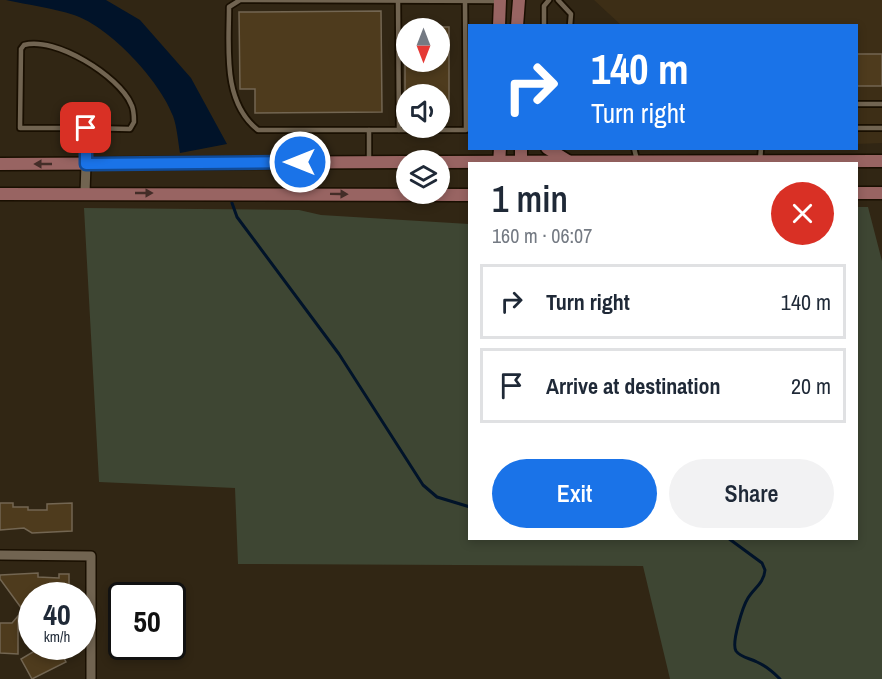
<!DOCTYPE html>
<html lang="en">
<head>
<meta charset="utf-8">
<style>
  :root { --surface:#fff; --page:#f2f2f3; --text:#1f2937; --muted:#747a83; --line:#e0e1e3; --accent:#1a73e8 }
  body { margin:0; font-family:"Archivo Narrow",sans-serif; background:var(--page); color:var(--text); height:100vh; display:flex; flex-direction:column; font-size:22px; white-space:nowrap }
  * { box-sizing:border-box; margin:0 }
  p { font-size:20px; color:var(--muted) }
  .icon { flex:none; width:33px; height:33px; fill:none; stroke:currentColor; stroke-width:2; stroke-linecap:round; stroke-linejoin:round }
  .map { position:relative; flex:1; overflow:hidden }
  .side { position:absolute; left:468px; top:162px; width:390px; height:378px; display:flex; flex-direction:column; background:var(--surface); border-radius:0px; box-shadow:0 3px 9px #0003 }
  .side>* { flex:none }
  .hud { position:absolute; left:468px; top:24px; width:390px; height:126px; border-radius:0px; box-shadow:0 3px 9px #0003; background:#1a73e8; color:#fff; overflow:hidden }
  .needle { width:39px; rotate:180deg }
  .controls { position:absolute; left:396px; top:18px; display:grid; gap:12px }
  .controls a { display:grid; place-items:center; width:54px; height:54px; border-radius:50%; background:var(--surface); box-shadow:0 3px 9px #0003; font-size:30px }
  .speed { position:absolute; left:18px; top:582px; display:flex; gap:12px; font-size:30px; font-weight:700; text-align:center }
  .speed>* { display:grid; place-content:center; width:78px; height:78px; border-radius:50%; background:var(--surface); box-shadow:0 3px 9px #0003; line-height:1 }
  .speed small { font-size:15px; font-weight:400 }
  .speed .limit { border:3px solid #111; border-radius:9px; background:#fff; color:#111 }
  .pin { position:absolute; display:grid; place-items:center; width:51px; height:51px; color:#fff; margin:-26px; border-radius:12px; box-shadow:0 3px 9px #0006 }
  .me { position:absolute; width:66px; margin:-33px; rotate:270deg; stroke-linejoin:round; filter:drop-shadow(0 0 4px #0008) }
  .turn { display:flex; align-items:center; gap:21px; height:126px; padding:0 24px; font-size:27px }
  .turn .icon { width:78px; height:78px; stroke-width:2.5 }
  .turn b { display:block; font-size:42px; line-height:51px }
  .round { display:grid; place-items:center; flex:none; width:63px; height:63px; border-radius:32px; background:var(--page) }
  .summary { display:flex; align-items:center; justify-content:space-between; height:102px; padding:0 24px }
  h1 { font-size:36px; font-weight:600; line-height:45px }
  .primary-button { display:flex; gap:12px; margin-top:auto; padding:12px 24px }
  .primary-button a { flex:1; height:69px; border-radius:36px; background:var(--accent); color:#fff; font-size:24px; font-weight:600; line-height:69px; text-align:center }
  .primary-button a+a { background:var(--page); color:var(--text) }
  ul { padding:0; list-style:none }
  li { display:flex; align-items:center; gap:18px; height:75px; margin:0 12px 9px; padding:0 12px; border:3px solid var(--line); border-radius:0px }
  li div { flex:1 }
  li b { display:block; font-size:22px }
  li em { font-style:normal }
  .map>svg:first-child { display:block }
  .built { fill:#3d2e16 }
  .green { fill:#3e4633 }
  .water { fill:#011329 }
  .lines { fill:none; stroke-linecap:round; stroke-linejoin:round }
  .stream { stroke:#011329; stroke-width:3 }
  .building { fill:#4e3b1d; stroke:#736652; stroke-width:1.5 }
  .lane-casing { stroke:#190f01; stroke-width:8 }
  .street-casing { stroke:#190f01; stroke-width:12 }
  .secondary-casing { stroke:#190f01; stroke-width:15 }
  .lane { stroke:#716451; stroke-width:4.5 }
  .street { stroke:#716451; stroke-width:9 }
  .secondary { stroke:#986462; stroke-width:12 }
  .oneway { fill:#432d28 }
  .route-casing { stroke:#114b97; stroke-width:15 }
  .route { stroke:#1a73e8; stroke-width:10 }
</style>
</head>
<body>
<div class="map">
<svg width="882" height="679" viewBox="0 0 882 679">
  <rect width="100%" height="100%" fill="#312614"/>
  <polygon class="built" points="594,0 882,0 882,143 857,144 856,26 621,25"/>
  <polygon class="green" points="856,207 868,207 882,261 882,679 670,679 643,566 238,564 235,488 99,482 84,208 299,210 321,215 469,224 470,538 856,538"/>
  <path class="water" d="M 6,0 L 106,0 L 140,20 L 191,78 L 227,144 L 180,153 C 178,141 177,127 173,116 C 160,81 110,27 74,15 C 53,8 28,5 6,0 Z"/>
  <g class="lines">
    <g class="stream">
      <polyline points="232,203 237,217 339,354 423,485 437,497 470,507"/>
      <path d="M 728,538 L 762,563 L 765,570 C 764,583 754,588 748,598 C 743,606 731,643 736,651 C 741,658 750,658 757,662 C 766,666 773,672 780,679"/>
    </g>
  </g>
  <g class="building">
    <polygon points="381,11 382,112 255,113 255,89 240,89 239,12"/>
    <polygon points="440,27 449,27 449,112 440,112 440,94 405,94 405,62 440,62"/>
    <rect x="856" y="54" width="26" height="32"/>
    <polygon points="0,503 13,503 13,507 28,507 28,510 47,510 47,504 72,503 72,531 32,533 24,528 0,530"/>
    <polygon points="38,573 38,577 59,578 59,574 69,574 69,596 32,596 31,609 22,609 0,579 0,575"/>
    <polygon points="18,616 18,654 0,653 0,623 12,623"/>
    <polygon points="43,646 48,646 53,655 60,651 66,662 32,679 21,659"/>
  </g>
  <g class="lines">
    <g class="lane-casing">
      <g id="lane">
        <polyline points="558,0 571,14 570,26"/>
        <polyline points="398,1 399,130"/>
        <polyline points="544,26 544,6 549,0"/>
        <polyline points="856,104 882,104"/>
        <polyline points="856,128 882,128"/>
        <polyline points="369,130 466,130 465,1"/>
        <polyline points="634,148 637,160"/>
        <polyline points="760,161 761,148"/>
        <path d="M 86,162 L 86,128 L 20,128 L 21,49 L 24,45 C 55,36 119,76 131,104 C 134,109 134,117 134,122 L 130,129 L 86,128"/>
        <path d="M 369,162 L 369,130 L 258,130 C 222,102 229,48 229,7 L 240,0 L 499,1"/>
      </g>
    </g>
    <g class="street-casing">
      <g id="street">
        <polyline points="85,193 86,164"/>
        <polyline points="0,555 91,556 91,679"/>
      </g>
    </g>
    <g class="secondary-casing">
      <g id="secondary">
        <polyline points="499,26 500,0"/>
        <polyline points="517,26 519,0"/>
        <polyline points="521,148 521,164"/>
        <polyline points="547,148 568,161"/>
        <polyline points="440,162 882,161"/>
        <polyline points="0,164 406,162"/>
        <polyline points="499,164 500,148"/>
        <polyline points="856,193 882,193"/>
        <polyline points="0,194 470,195"/>
      </g>
    </g>
    <use href="#lane" class="lane"/>
    <use href="#street" class="street"/>
    <use href="#secondary" class="secondary"/>
  </g>
  <defs><path id="oneway-solid" d="M-6-.8H1V-3.2L6.5 0L1 3.2V.8H-6Z" transform="scale(1.5)"/></defs>
  <g class="oneway">
    <use href="#oneway-solid" transform="translate(43 164) rotate(-180)"/>
    <use href="#oneway-solid" transform="translate(144 193)"/>
    <use href="#oneway-solid" transform="translate(339 194) rotate(1)"/>
  </g>
  <g class="lines">
    <g class="route-casing">
      <polyline id="route" points="86,128 86,164 300,162"/>
    </g>
    <use href="#route" class="route"/>
  </g>
</svg>
<div class="controls">
<a><svg class="needle" viewBox="-14 -14 28 28"><path d="M0-13l5 13h-10z" fill="#e53935"/><path d="M0 13l5-13h-10z" fill="#747a83"/></svg></a>
<a><svg class="icon" aria-label="sound" viewBox="0 0 24 24"><path d="M4 9h4l5-4v14l-5-4H4zM17 9q2 3 0 6"/></svg></a>
<a><svg class="icon" aria-label="layers" viewBox="0 0 24 24"><path d="M12 4l9 5-9 5-9-5zM3 14l9 5 9-5"/></svg></a>
</div>
<div class="speed"><div>40<small>km/h</small></div><div class="limit">50</div></div>
<div class="pin" style="left:86px;top:128px;background:#d93025"><svg class="icon" aria-label="arrive" viewBox="0 0 24 24"><path d="M6 21V4h12l-3 4 3 4H6"/></svg></div>
<svg class="me" style="left:300px;top:162px" viewBox="-20 -20 40 40"><circle r="17" fill="#1a73e8" stroke="#fff" stroke-width="3"/><path d="M0-11L8 9 0 5-8 9z" fill="#fff"/></svg>
<div class="hud">
<div class="turn"><svg class="icon" aria-label="right" viewBox="0 0 24 24"><path d="M7 20v-9h11M14 6l5 5-5 5"/></svg><div><b>140 m</b>Turn right</div></div>
</div>
<section class="side">
<div class="summary"><div><h1>1 min</h1><p>160 m · 06:07</p></div><a class="round" style="background:#d93025;color:#fff"><svg class="icon" aria-label="close" viewBox="0 0 24 24"><path d="M6 6l12 12M18 6L6 18"/></svg></a></div>
<ul>
<li><svg class="icon" aria-label="right" viewBox="0 0 24 24"><path d="M7 20v-9h11M14 6l5 5-5 5"/></svg><div><b>Turn right</b></div><em>140 m</em></li>
<li><svg class="icon" aria-label="arrive" viewBox="0 0 24 24"><path d="M6 21V4h12l-3 4 3 4H6"/></svg><div><b>Arrive at destination</b></div><em>20 m</em></li>
</ul>
<div class="primary-button"><a>Exit</a><a>Share</a></div>
</section>
</div>
</body>
</html>
